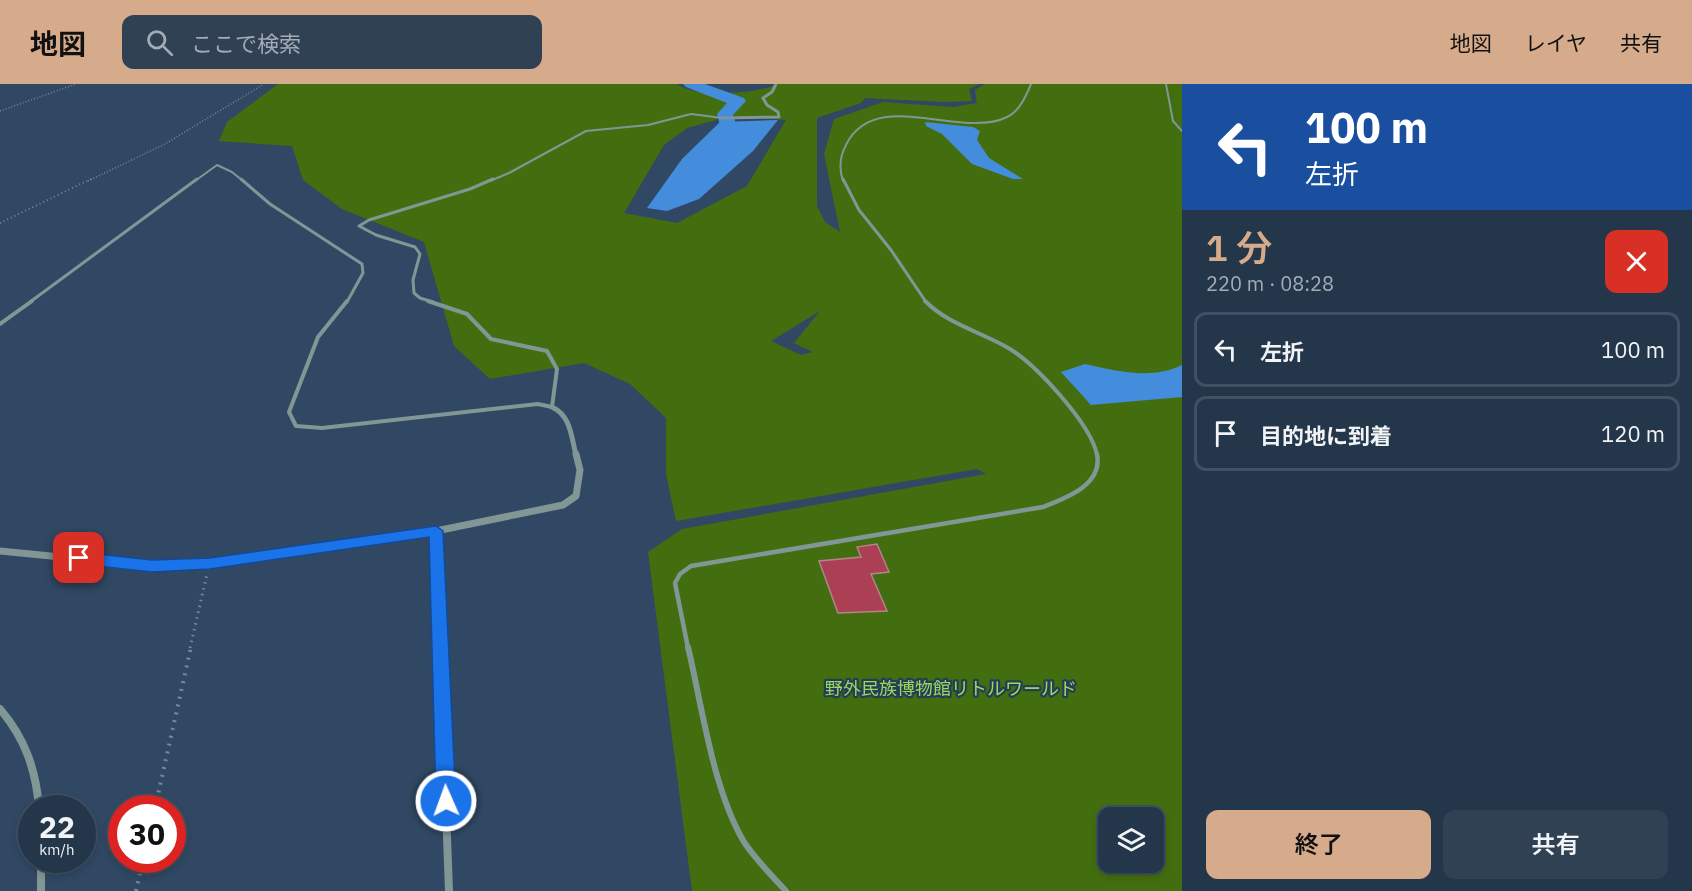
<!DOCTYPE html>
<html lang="ja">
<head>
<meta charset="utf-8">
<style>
  :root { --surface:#24364a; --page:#304154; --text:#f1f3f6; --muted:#a3abb5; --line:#415062; --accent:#d6ab8b }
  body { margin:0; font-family:"IBM Plex Sans","Noto Sans JP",sans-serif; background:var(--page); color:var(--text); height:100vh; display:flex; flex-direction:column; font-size:22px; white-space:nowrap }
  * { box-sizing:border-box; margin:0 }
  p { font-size:20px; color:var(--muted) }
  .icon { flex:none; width:33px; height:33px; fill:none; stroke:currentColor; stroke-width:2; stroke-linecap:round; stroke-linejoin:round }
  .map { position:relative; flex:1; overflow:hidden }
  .sheet { display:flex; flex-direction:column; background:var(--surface); width:510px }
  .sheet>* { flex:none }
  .guide { background:#1a4fa0; color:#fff; overflow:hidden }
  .buttons { position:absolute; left:1098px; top:723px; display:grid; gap:12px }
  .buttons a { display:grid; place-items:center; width:66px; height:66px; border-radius:12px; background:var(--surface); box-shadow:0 3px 9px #0003,0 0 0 2px var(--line); font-size:30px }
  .speed { position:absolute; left:18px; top:711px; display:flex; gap:12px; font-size:30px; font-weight:700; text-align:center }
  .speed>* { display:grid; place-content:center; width:78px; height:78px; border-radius:50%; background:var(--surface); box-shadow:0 3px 9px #0003,0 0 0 2px var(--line); line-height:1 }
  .speed small { font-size:15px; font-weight:400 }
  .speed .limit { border:9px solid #d22; background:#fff; color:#111 }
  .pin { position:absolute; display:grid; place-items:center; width:51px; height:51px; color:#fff; margin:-26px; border-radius:12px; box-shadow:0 3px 9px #0006 }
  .me { position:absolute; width:66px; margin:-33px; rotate:358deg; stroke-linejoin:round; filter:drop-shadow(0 0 4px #0008) }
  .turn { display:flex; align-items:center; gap:21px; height:126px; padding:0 24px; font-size:27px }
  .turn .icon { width:78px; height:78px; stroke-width:2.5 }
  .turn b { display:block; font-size:42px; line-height:51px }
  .round { display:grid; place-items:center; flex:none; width:63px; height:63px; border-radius:12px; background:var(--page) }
  .summary { display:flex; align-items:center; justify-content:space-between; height:102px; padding:0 24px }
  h1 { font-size:36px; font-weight:600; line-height:45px; color:var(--accent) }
  .primary-button { display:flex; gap:12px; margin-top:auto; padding:12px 24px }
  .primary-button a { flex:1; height:69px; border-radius:12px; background:var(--accent); color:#111; font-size:24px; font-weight:600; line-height:69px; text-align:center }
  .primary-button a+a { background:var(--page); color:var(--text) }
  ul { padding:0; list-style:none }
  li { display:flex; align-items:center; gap:18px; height:75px; margin:0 12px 9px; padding:0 12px; border:3px solid var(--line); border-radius:12px }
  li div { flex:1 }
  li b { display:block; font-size:22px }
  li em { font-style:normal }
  header { display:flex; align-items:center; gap:36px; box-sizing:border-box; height:84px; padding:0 30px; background:var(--accent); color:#111 }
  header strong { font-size:28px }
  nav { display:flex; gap:33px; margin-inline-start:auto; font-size:21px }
  .search { width:420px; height:54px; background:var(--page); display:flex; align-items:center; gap:15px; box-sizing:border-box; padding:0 21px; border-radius:12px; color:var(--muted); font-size:22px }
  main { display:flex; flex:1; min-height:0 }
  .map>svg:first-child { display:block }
  .green { fill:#436e0f; fill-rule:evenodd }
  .water { fill:#438ddc }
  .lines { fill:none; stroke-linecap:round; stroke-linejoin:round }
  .river { fill:#438ddc; fill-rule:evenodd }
  .building { fill:#ab4054; stroke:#b1858a; stroke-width:1.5 }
  .path-far3 { stroke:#74889e; stroke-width:1.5; stroke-dasharray:1 2; stroke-linecap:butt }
  .path-far2 { stroke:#74889e; stroke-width:2; stroke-dasharray:1 3; stroke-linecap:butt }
  .path-far1 { stroke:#74889e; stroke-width:3; stroke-dasharray:1.5 4.5; stroke-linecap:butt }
  .path { stroke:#74889e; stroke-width:4; stroke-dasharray:2 6; stroke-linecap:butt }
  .service-far4 { stroke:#819795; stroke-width:2 }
  .service-far3 { stroke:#819795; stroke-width:3 }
  .service-far2 { stroke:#819795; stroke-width:4 }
  .service-far1 { stroke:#819795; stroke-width:4.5 }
  .service { stroke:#819795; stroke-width:6 }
  .minor-far3 { stroke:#819795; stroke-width:3 }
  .minor-far2 { stroke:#819795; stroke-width:5 }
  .minor-far1 { stroke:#819795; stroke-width:7 }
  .minor { stroke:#819795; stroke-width:8 }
  .route { fill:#1a73e8; stroke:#114b97; stroke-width:1.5 }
  .labels { text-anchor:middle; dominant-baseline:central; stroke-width:4.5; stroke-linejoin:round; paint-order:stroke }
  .near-park-label { font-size:18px; fill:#98d95c; stroke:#263d57 }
</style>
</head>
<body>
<header>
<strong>地図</strong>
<div class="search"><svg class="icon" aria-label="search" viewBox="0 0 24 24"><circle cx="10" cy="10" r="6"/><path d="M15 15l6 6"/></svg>ここで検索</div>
<nav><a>地図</a><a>レイヤ</a><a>共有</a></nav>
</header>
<main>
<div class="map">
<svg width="1182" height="807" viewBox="0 0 1182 807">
  <rect width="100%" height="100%" fill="#304863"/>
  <path class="green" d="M 278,0 L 677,0 C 696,14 757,10 778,0 L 979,0 L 969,5 L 972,17 L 945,18 L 865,14 L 861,19 L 817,34 L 817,122 L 825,138 L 840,148 L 824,70 L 834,35 L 883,18 L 953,23 L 977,19 L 975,6 L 985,0 L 1182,0 L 1182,807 L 692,807 L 648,468 L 682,445 L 986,390 L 977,385 L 676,437 L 666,390 L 666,334 L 630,300 L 584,279 L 490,295 L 454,262 L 424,158 L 342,125 L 303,96 L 292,62 L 219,57 L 227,38 ZM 719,31 L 786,36 L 747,102 L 677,139 L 624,129 L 664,61 L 687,44 L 716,36 ZM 820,227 L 794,259 L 813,268 L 801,271 L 771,257 ZM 1108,734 L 1154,734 L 1154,778 L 1108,778 Z"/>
  <g class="water">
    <polygon points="778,36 753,67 699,115 667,127 647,124 682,75 720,38"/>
    <polygon points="925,38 973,43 980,47 977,56 989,74 1023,95 1013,95 972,80 942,50 926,42"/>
    <path d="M 1085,280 C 1116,287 1152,296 1182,281 L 1182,313 L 1091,321 L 1061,288 Z"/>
  </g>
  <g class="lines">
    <polygon class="river" points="683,0 705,0 744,14 746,17 733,31 742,57 739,61 727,61 724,57 717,30 727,19 686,3"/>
  </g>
  <polygon class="building" points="877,460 889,488 871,490 887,527 838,529 819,477 861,473 857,463"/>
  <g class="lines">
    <g class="path-far3">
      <polyline points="0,27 76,0"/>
      <polyline points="88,97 165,60 264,0"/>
    </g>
    <polyline class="path-far2" points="0,139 91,95"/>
    <polyline class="path-far1" points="190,564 207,490"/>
    <g class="path">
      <polyline points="155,724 191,563"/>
      <polyline points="136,807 143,776"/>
    </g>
    <g class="service-far4">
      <polyline points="1166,0 1173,37 1182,47"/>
      <polyline points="195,97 217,81 232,88 243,97"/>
      <polyline points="490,97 509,89 586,47 648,41 691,30 722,34"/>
      <path d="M 843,97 C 839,85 840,72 846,61 C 875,2 961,56 1007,33 C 1019,28 1026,12 1031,0"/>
    </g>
    <g class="service-far3">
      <polyline points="241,95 270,120 362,180 363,189 347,218"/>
      <polyline points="843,95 859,126 891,166 926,218"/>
      <polyline points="30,218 197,95"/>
      <polyline points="433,218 420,214 414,209 413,196 420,170 415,163 376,151 359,142 369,136 470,105 493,95"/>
    </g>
    <g class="service-far2">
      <polyline points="347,217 318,253 289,328 296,342 322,344 538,320 552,323 557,285 547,267 491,255 467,230 428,217"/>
      <path d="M 925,217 C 949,241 982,248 1010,265 C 1037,282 1091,340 1097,371"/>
      <polyline points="0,240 32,217"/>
    </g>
    <path class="service-far1" d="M 688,564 L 675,499 L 680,490 L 691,482 L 1043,423 C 1066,414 1103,401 1097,370"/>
    <path class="service" d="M 688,563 C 702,622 713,706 744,758 C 756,776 771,791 786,807"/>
    <polyline class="minor-far3" points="722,34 779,33 778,28 767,21 763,14 772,8 776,0"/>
    <path class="minor-far2" d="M 552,323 C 571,332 571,352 576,371"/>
    <g class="minor-far1">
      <polyline points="436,447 440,564"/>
      <polyline points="0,467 152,482 210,479 436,447 563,421 576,412 580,386 576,370"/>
    </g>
    <g class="minor">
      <polyline points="440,563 449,807"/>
      <path d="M 0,625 C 25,654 36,686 39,724"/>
      <polyline points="41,776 41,807"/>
    </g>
  </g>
  <polygon class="route" points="436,442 443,447 456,717 453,724 446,726 439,724 436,717 429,453 210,485 152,488 79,480 73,478 71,474 73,470 79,468 152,476 210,474"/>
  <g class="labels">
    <g class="near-park-label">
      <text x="951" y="604">野外民族博物館リトルワールド</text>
    </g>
  </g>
</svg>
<div class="buttons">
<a><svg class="icon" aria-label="layers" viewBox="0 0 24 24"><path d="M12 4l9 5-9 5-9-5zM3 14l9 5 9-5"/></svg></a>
</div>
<div class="speed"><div>22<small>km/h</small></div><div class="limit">30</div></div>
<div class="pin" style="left:79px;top:474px;background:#d93025"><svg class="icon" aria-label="arrive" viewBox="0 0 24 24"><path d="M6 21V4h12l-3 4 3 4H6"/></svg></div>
<svg class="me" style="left:446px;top:717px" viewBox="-20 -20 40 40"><circle r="17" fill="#1a73e8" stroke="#fff" stroke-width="3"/><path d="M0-11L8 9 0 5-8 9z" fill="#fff"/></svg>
</div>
<section class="sheet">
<div class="guide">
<div class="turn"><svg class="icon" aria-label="left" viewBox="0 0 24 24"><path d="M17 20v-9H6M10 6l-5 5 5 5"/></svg><div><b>100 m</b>左折</div></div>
</div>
<div class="summary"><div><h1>1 分</h1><p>220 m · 08:28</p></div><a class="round" style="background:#d93025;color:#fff"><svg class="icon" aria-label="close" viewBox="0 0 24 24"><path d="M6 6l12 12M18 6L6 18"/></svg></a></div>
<ul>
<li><svg class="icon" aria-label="left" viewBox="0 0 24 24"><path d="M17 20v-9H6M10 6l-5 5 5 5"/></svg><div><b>左折</b></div><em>100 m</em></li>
<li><svg class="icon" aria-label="arrive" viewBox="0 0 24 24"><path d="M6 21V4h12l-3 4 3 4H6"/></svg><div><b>目的地に到着</b></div><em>120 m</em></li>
</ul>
<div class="primary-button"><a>終了</a><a>共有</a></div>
</section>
</main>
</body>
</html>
